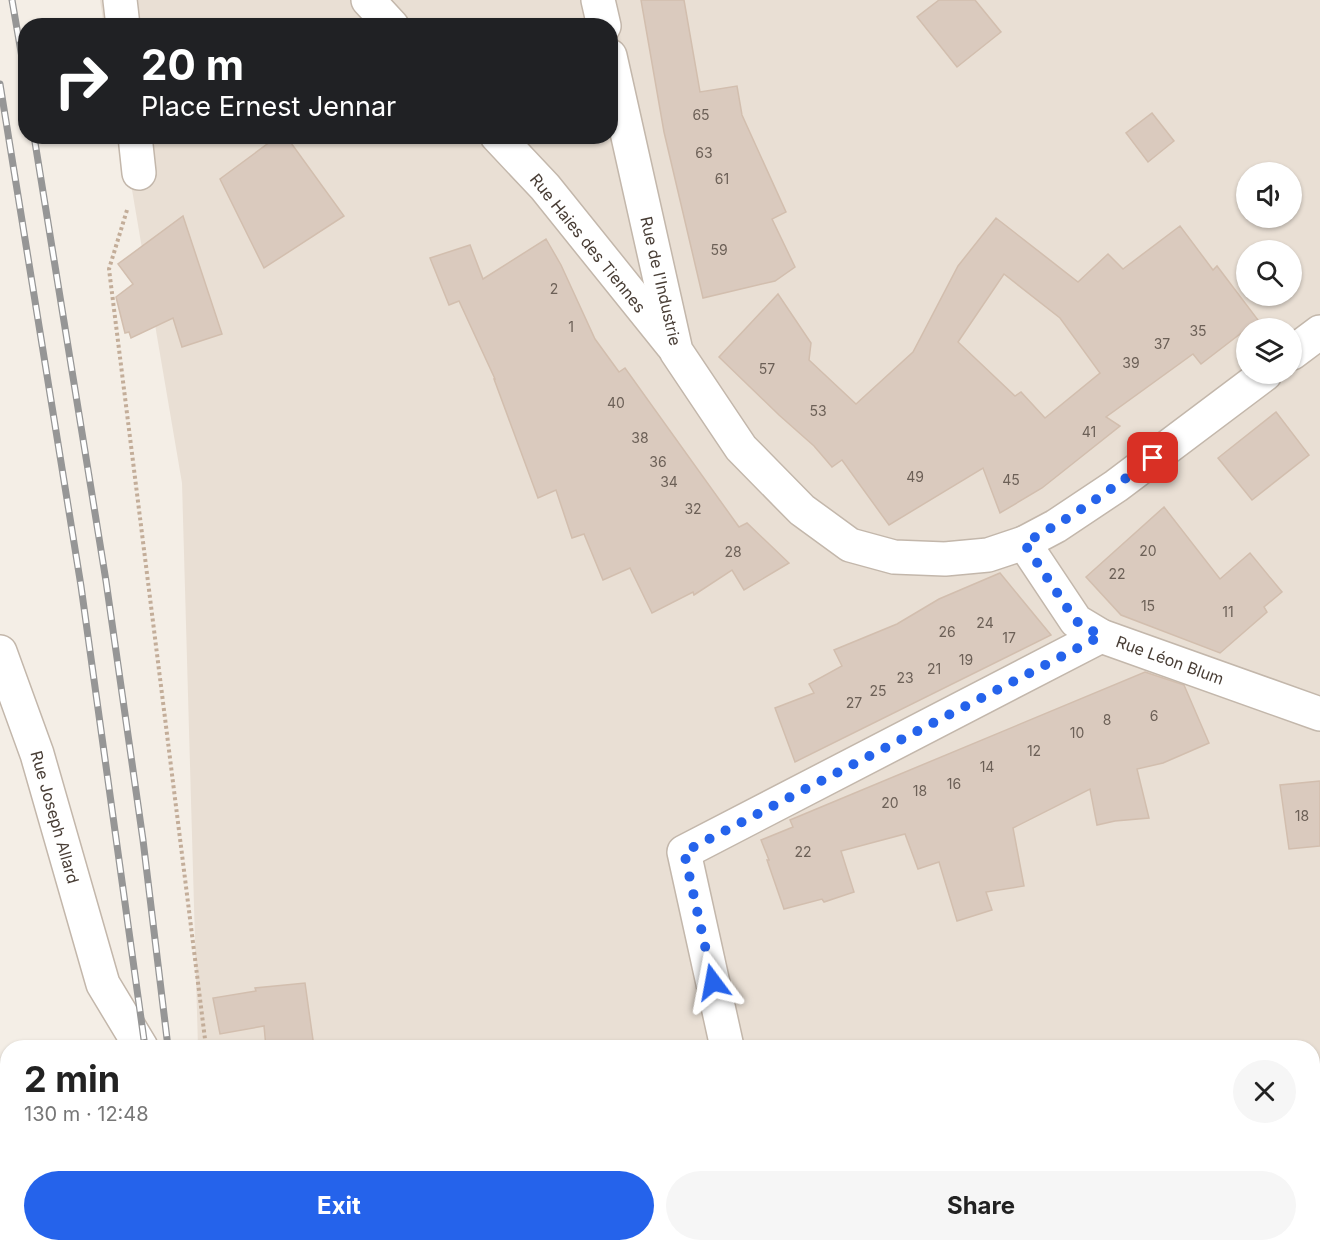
<!DOCTYPE html>
<html lang="en">
<head>
<meta charset="utf-8">
<style>
  :root { --surface:#fff; --page:#f6f6f6; --text:#222; --muted:#767676; --accent:#2563eb }
  body { margin:0; font-family:Inter,sans-serif; background:var(--page); color:var(--text); height:100vh; display:flex; flex-direction:column; font-size:22px; white-space:nowrap }
  * { box-sizing:border-box; margin:0 }
  p { font-size:20px; color:var(--muted) }
  .icon { flex:none; width:33px; height:33px; fill:none; stroke:currentColor; stroke-width:2; stroke-linecap:round; stroke-linejoin:round }
  .map { position:relative; flex:1; overflow:hidden }
  .details { position:absolute; left:0px; top:1040px; width:1320px; height:212px; display:flex; flex-direction:column; background:var(--surface); border-radius:24px 24px 0 0; box-shadow:0 2px 4px #0004 }
  .details>* { flex:none }
  .banner { position:absolute; left:18px; top:18px; width:600px; height:126px; border-radius:24px; box-shadow:0 2px 4px #0004; background:#202124; color:#fff; overflow:hidden }
  .buttons { position:absolute; left:1236px; top:162px; display:grid; gap:12px }
  .buttons a { display:grid; place-items:center; width:66px; height:66px; border-radius:50%; background:var(--surface); box-shadow:0 2px 4px #0004; font-size:30px }
  .pin { position:absolute; display:grid; place-items:center; width:51px; height:51px; color:#fff; margin:-26px; border-radius:12px; box-shadow:0 3px 9px #0006 }
  .me { position:absolute; width:66px; margin:-33px; rotate:347deg; stroke-linejoin:round; filter:drop-shadow(0 0 4px #0008) }
  .turn { display:flex; align-items:center; gap:21px; height:126px; padding:0 24px; font-size:27px }
  .turn .icon { width:78px; height:78px; stroke-width:2.5 }
  .turn b { display:block; font-size:42px; line-height:51px }
  .round { display:grid; place-items:center; flex:none; width:63px; height:63px; border-radius:32px; background:var(--page) }
  .headline { display:flex; align-items:center; justify-content:space-between; height:102px; padding:0 24px }
  h1 { font-size:36px; font-weight:700; line-height:45px }
  .primary-button { display:flex; gap:12px; margin-top:auto; padding:12px 24px }
  .primary-button a { flex:1; height:69px; border-radius:36px; background:var(--accent); color:#fff; font-size:24px; font-weight:700; line-height:69px; text-align:center }
  .primary-button a+a { background:var(--page); color:var(--text) }
  .map>svg:first-child { display:block }
  .residential { fill:#e9dfd4; fill-rule:evenodd }
  .green { fill:#d9ebac }
  .building { fill:#dacabe; stroke:#d2beae; stroke-width:1.5; fill-rule:evenodd }
  .lines { fill:none; stroke-linecap:round; stroke-linejoin:round }
  .minor-casing { stroke:#c3b7ab; stroke-width:36 }
  .path { stroke:#c3ad99; stroke-width:4; stroke-dasharray:3 3; stroke-linecap:butt }
  .minor { stroke:#fff; stroke-width:33 }
  .rail-casing { stroke:#969696; stroke-width:7 }
  .rail { stroke:#fff; stroke-width:4.5; stroke-dasharray:14; stroke-linecap:butt }
  .route { stroke:#2563eb; stroke-width:10; stroke-dasharray:0 18 }
  .labels { text-anchor:middle; dominant-baseline:central; stroke-width:5; stroke-linejoin:round; paint-order:stroke }
  .number-label { font-size:14px; fill:#6c6057 }
  .street-label { font-size:16px; fill:#483d35; stroke:#fff }
</style>
</head>
<body>
<div class="map">
<svg width="1320" height="1250" viewBox="0 0 1320 1250">
  <rect width="100%" height="100%" fill="#f4eee6"/>
  <path class="residential" d="M 100,0 L 1320,0 L 1320,1250 L 204,1250 L 204,1244 L 1312,1244 L 1312,1047 L 198,1047 L 182,483 L 123,137 L 610,136 L 610,26 L 104,26 ZM 1246,172 L 1292,172 L 1292,218 L 1246,218 ZM 1246,250 L 1292,250 L 1292,296 L 1246,296 ZM 1246,328 L 1292,328 L 1292,374 L 1246,374 Z"/>
  <polygon class="green" points="7,1234 8,1244 96,1244 96,1250 0,1250 0,1235"/>
  <g class="building">
    <polygon points="641,0 684,0 700,92 737,86 742,115 786,212 772,219 795,267 775,281 703,298 664,132"/>
    <polygon points="939,0 975,0 1001,32 957,67 917,17"/>
    <polygon points="1152,113 1174,141 1148,162 1126,133"/>
    <polygon points="278,136 286,136 344,216 264,268 220,179"/>
    <polygon points="183,216 222,334 182,347 173,318 131,338 129,332 125,333 116,297 133,284 118,264"/>
    <path d="M 996,218 L 1078,282 L 1108,254 L 1123,269 L 1180,226 L 1213,270 L 1217,266 L 1258,320 L 1201,364 L 1193,354 L 1106,417 L 1120,426 L 1042,488 L 1000,513 L 983,468 L 889,525 L 842,460 L 832,467 L 814,446 L 779,415 L 719,357 L 778,294 L 811,343 L 809,360 L 856,404 L 913,352 L 958,266 ZM 1004,274 L 1060,318 L 1100,373 L 1045,418 L 1021,392 L 1015,396 L 958,342 Z"/>
    <polygon points="546,239 561,265 595,339 619,372 625,368 739,527 747,523 789,563 744,590 732,570 694,595 693,592 652,613 630,568 603,580 584,534 572,538 556,490 538,498 494,379 495,379 459,301 449,305 430,258 470,245 483,279"/>
    <polygon points="1276,412 1309,455 1252,500 1218,458"/>
    <polygon points="1164,507 1220,579 1250,553 1282,592 1264,607 1267,612 1220,653 1121,615 1086,577"/>
    <polygon points="1000,573 1051,635 795,762 775,708 814,693 809,684 842,666 834,650 897,624 939,599"/>
    <polygon points="1145,672 1184,685 1209,743 1163,763 1137,769 1149,818 1115,821 1097,825 1090,789 1013,828 1024,886 986,892 992,910 957,921 939,862 918,869 905,834 841,851 854,892 824,902 822,899 784,909 767,860 769,860 761,840 793,827 790,820"/>
    <polygon points="1320,781 1320,846 1289,849 1280,785"/>
    <polygon points="305,983 314,1047 266,1047 264,1026 220,1034 213,998 256,991 255,988"/>
  </g>
  <g class="lines">
    <g class="minor-casing">
      <g id="minor">
        <polyline points="120,0 123,26"/>
        <polyline points="368,0 392,26"/>
        <polyline points="598,0 604,26"/>
        <polyline points="610,56 676,351 741,448 802,510 850,545 894,557 945,559 988,555 1024,543 1056,526 1116,486 1265,374"/>
        <polyline points="135,136 139,173"/>
        <polyline points="497,136 545,187 672,345"/>
        <polyline points="1292,353 1320,332"/>
        <polyline points="1024,543 1076,621 1101,636 1320,714"/>
        <polyline points="0,652 37,754 103,984 141,1047"/>
        <polyline points="727,1047 684,852 1101,636"/>
        <polyline points="276,1244 281,1250"/>
      </g>
    </g>
    <g class="path">
      <polyline points="127,210 109,269 206,1047"/>
      <polyline points="689,1250 697,1244"/>
    </g>
    <use href="#minor" class="minor"/>
    <g class="rail-casing">
      <g id="rail">
        <polyline points="12,0 26,81"/>
        <polyline points="0,84 81,586 145,1047"/>
        <polyline points="34,136 106,581 143,840 168,1047"/>
        <polyline points="152,1244 152,1250"/>
        <polyline points="178,1244 178,1250"/>
      </g>
    </g>
    <use href="#rail" class="rail"/>
  </g>
  <g class="lines">
    <path class="route" d="M 713,982 L 684,852 L 1101,636 L 1076,621 L 1024,543 C 1070,519 1112,489 1153,458"/>
  </g>
  <g class="labels">
    <g class="number-label">
      <text x="701" y="114">65</text>
      <text x="704" y="152">63</text>
      <text x="722" y="178">61</text>
      <text x="719" y="249">59</text>
      <text x="554" y="288">2</text>
      <text x="571" y="326">1</text>
      <text x="1198" y="330">35</text>
      <text x="1162" y="343">37</text>
      <text x="1131" y="362">39</text>
      <text x="767" y="368">57</text>
      <text x="616" y="402">40</text>
      <text x="818" y="410">53</text>
      <text x="1089" y="431">41</text>
      <text x="640" y="437">38</text>
      <text x="658" y="461">36</text>
      <text x="915" y="476">49</text>
      <text x="1011" y="479">45</text>
      <text x="669" y="481">34</text>
      <text x="693" y="508">32</text>
      <text x="1148" y="550">20</text>
      <text x="733" y="551">28</text>
      <text x="1117" y="573">22</text>
      <text x="1148" y="605">15</text>
      <text x="1228" y="611">11</text>
      <text x="985" y="622">24</text>
      <text x="947" y="631">26</text>
      <text x="1009" y="637">17</text>
      <text x="966" y="659">19</text>
      <text x="934" y="668">21</text>
      <text x="905" y="677">23</text>
      <text x="878" y="690">25</text>
      <text x="854" y="702">27</text>
      <text x="1154" y="715">6</text>
      <text x="1107" y="719">8</text>
      <text x="1077" y="732">10</text>
      <text x="1034" y="750">12</text>
      <text x="987" y="766">14</text>
      <text x="954" y="783">16</text>
      <text x="920" y="790">18</text>
      <text x="890" y="802">20</text>
      <text x="1302" y="815">18</text>
      <text x="803" y="851">22</text>
    </g>
    <g class="street-label">
      <text transform="translate(588 243) rotate(51)">Rue Haies des Tiennes</text>
      <text transform="translate(661 281) rotate(77)">Rue de l'Industrie</text>
      <text transform="translate(1170 660) rotate(20)">Rue Léon Blum</text>
      <text transform="translate(55 817) rotate(74)">Rue Joseph Allard</text>
    </g>
  </g>
</svg>
<div class="buttons">
<a><svg class="icon" aria-label="sound" viewBox="0 0 24 24"><path d="M4 9h4l5-4v14l-5-4H4zM17 9q2 3 0 6"/></svg></a>
<a><svg class="icon" aria-label="search" viewBox="0 0 24 24"><circle cx="10" cy="10" r="6"/><path d="M15 15l6 6"/></svg></a>
<a><svg class="icon" aria-label="layers" viewBox="0 0 24 24"><path d="M12 4l9 5-9 5-9-5zM3 14l9 5 9-5"/></svg></a>
</div>
<div class="pin" style="left:1153px;top:458px;background:#d93025"><svg class="icon" aria-label="arrive" viewBox="0 0 24 24"><path d="M6 21V4h12l-3 4 3 4H6"/></svg></div>
<svg class="me" style="left:713px;top:982px" viewBox="-20 -20 40 40"><path d="M0-17L14 15 0 8-14 15z" fill="#2563eb" stroke="#fff" stroke-width="4"/></svg>
<div class="banner">
<div class="turn"><svg class="icon" aria-label="right" viewBox="0 0 24 24"><path d="M7 20v-9h11M14 6l5 5-5 5"/></svg><div><b>20 m</b>Place Ernest Jennar</div></div>
</div>
<section class="details">
<div class="headline"><div><h1>2 min</h1><p>130 m · 12:48</p></div><a class="round"><svg class="icon" aria-label="close" viewBox="0 0 24 24"><path d="M6 6l12 12M18 6L6 18"/></svg></a></div>
<div class="primary-button"><a>Exit</a><a>Share</a></div>
</section>
</div>
</body>
</html>
